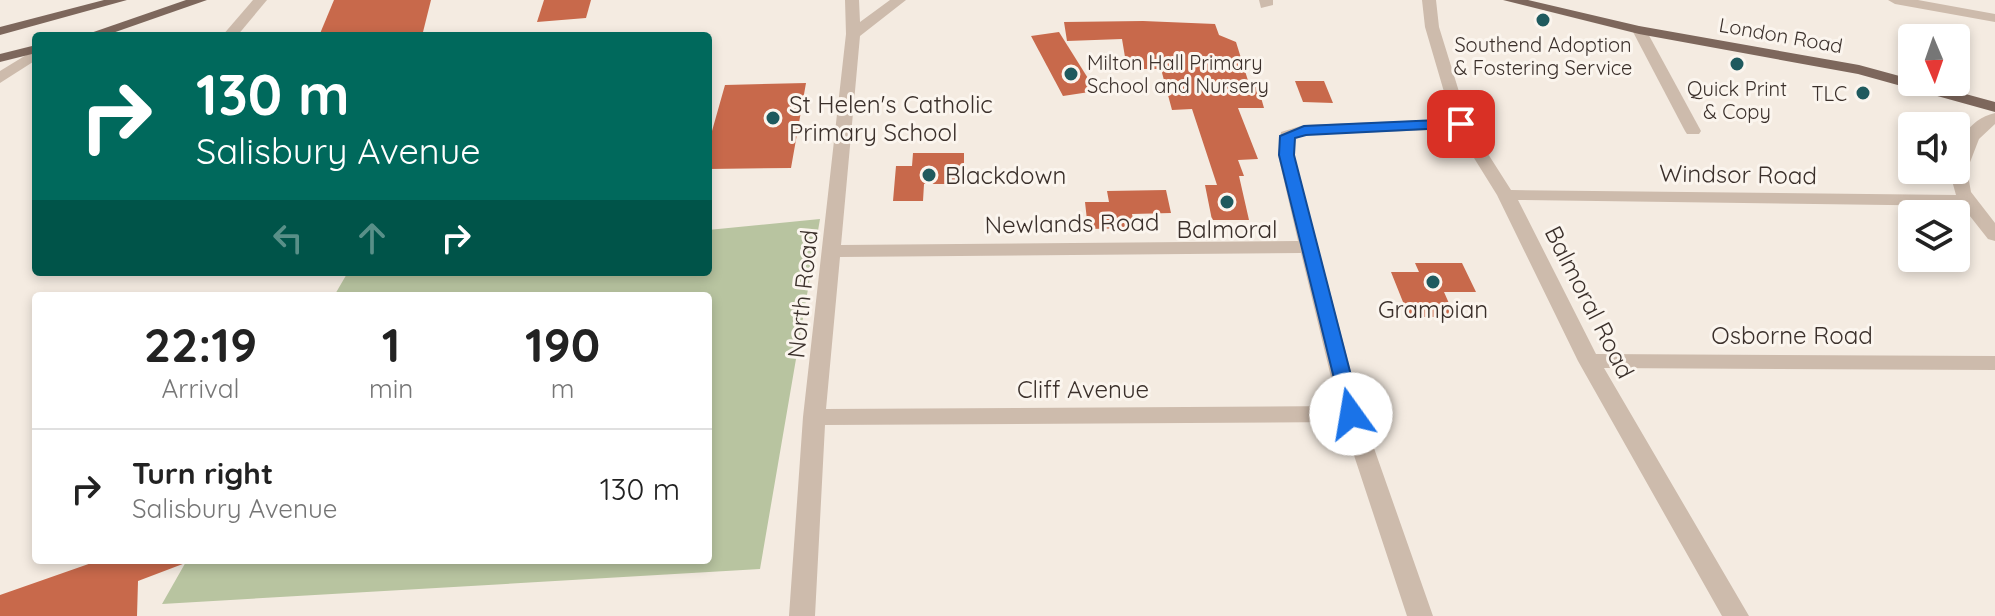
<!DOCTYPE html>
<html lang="en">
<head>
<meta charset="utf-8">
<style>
  :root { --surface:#fff; --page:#f6f6f6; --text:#222; --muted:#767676; --line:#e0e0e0 }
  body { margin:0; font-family:Quicksand,sans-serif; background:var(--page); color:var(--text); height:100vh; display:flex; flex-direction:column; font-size:30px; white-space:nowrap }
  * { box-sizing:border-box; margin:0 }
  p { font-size:26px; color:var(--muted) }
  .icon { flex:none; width:44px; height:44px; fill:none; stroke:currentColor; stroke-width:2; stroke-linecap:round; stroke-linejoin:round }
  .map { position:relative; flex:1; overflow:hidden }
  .drawer { position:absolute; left:32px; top:292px; width:680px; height:272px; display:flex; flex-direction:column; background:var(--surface); border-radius:8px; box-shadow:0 4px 12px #0003 }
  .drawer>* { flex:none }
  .hud { position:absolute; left:32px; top:32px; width:680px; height:244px; border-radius:8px; box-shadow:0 4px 12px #0003; background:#00695c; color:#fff; overflow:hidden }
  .needle { width:52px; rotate:178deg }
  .controls { position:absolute; left:1898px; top:24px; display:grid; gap:16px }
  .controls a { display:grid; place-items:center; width:72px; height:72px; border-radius:8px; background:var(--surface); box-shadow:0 4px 12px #0003; font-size:40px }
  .pin { position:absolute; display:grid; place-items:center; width:68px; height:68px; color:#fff; margin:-34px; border-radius:16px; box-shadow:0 4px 12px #0006 }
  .me { position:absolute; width:88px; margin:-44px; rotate:347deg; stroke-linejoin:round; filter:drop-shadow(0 0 6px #0008) }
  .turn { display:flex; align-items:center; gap:28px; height:168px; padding:0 32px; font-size:36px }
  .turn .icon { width:104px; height:104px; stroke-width:2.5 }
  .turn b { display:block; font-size:56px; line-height:68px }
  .lanes { display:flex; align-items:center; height:76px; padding:0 32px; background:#0003; justify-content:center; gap:40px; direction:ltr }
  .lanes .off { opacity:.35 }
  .eta { display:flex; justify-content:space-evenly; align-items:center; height:136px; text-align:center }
  .eta b { font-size:48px; font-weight:700; line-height:56px }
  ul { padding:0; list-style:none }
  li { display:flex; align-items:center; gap:24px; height:120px; padding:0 32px; border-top:2px solid var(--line) }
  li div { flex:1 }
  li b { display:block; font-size:30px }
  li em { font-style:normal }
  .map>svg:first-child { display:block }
  .green { fill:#b8c4a0 }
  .building { fill:#c8694b }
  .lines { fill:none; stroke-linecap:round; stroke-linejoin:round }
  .minor { fill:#cdbbac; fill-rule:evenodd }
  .major { fill:#7d675c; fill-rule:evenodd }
  .route { fill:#1a73e8; stroke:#114b97; stroke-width:2 }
  .poi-dot { fill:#1f5a5e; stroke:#fbf5ee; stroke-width:3 }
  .labels { text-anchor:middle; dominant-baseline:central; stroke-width:6; stroke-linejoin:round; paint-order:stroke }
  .far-street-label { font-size:20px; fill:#3b302b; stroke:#fbf5ee }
  .far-poi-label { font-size:20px; fill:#3b302b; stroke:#fbf5ee }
  .poi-label { font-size:24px; fill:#3b302b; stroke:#fbf5ee; text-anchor:start }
  .street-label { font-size:24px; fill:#3b302b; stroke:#fbf5ee }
</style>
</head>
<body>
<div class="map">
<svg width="1995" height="616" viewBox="0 0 1995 616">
  <rect width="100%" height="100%" fill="#f4ebe1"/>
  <polygon class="green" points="820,219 760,569 162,604 187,560 708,560 708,296 334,296 348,272 708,272 708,230"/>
  <g class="building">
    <polygon points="334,0 431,0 422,36 319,36"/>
    <polygon points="544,0 591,0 586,18 537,22"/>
    <polygon points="1143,21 1215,24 1219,35 1236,42 1250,87 1258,87 1264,108 1238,108 1258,159 1238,160 1244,176 1239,176 1249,220 1212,220 1205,185 1217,185 1192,109 1172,110 1161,69 1127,69 1122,39 1067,41 1064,22"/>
    <polygon points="1059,32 1096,91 1063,96 1031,36"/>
    <polygon points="1295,81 1324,81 1333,103 1303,102"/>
    <polygon points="806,83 791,168 708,169 708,131 712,131 725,85"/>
    <polygon points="913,153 964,153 964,184 924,184 923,201 893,201 896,166 912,166"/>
    <polygon points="1166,190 1171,213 1132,214 1135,228 1088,229 1085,202 1109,202 1107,191"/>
    <polygon points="1415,263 1462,263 1476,292 1444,292 1455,317 1409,317 1391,272 1419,272"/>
    <polygon points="100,560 188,562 138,581 137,616 0,616 0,595"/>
  </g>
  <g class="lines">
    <g class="minor">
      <polygon points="253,0 267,0 237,36 222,36"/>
      <path d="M 845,0 L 859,0 L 860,22 L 890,0 L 906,0 L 860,36 L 841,245 L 1298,241 L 1278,155 L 1281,132 L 1304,125 L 1452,119 L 1425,27 L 1422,0 L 1436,0 L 1439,27 L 1469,124 L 1511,190 L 1956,195 L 1949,170 L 1956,170 C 1956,143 1967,120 1995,113 L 1995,124 L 1979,139 L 1967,170 L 1971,192 L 1995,223 L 1995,241 L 1988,239 L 1962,206 L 1518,200 L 1596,354 L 1995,356 L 1995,370 L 1604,368 L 1749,616 L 1722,616 L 1578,361 L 1497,195 L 1456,129 L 1306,135 L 1295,139 L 1294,155 L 1362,414 L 1433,616 L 1407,616 L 1343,422 L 825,425 L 815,616 L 789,616 L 803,417 L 846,34 ZM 1301,253 L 1338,406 L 826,409 L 840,257 Z"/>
      <polygon points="1259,0 1273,0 1273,5 1261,8"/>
      <polygon points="1888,0 1918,0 1995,14 1995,22 1895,4"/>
      <polygon points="1639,26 1646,30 1701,131 1699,134 1687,134 1685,131 1632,30"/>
      <polygon points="36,49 36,60 0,83 0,71"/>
    </g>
    <g class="major">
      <polygon points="104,0 127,0 0,35 0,27"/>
      <polygon points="186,0 207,0 104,36 82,36"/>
      <polygon points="1503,0 1528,0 1639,26 1859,65 1995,102 1995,112 1858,74 1639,34"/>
      <polygon points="36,45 36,53 0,62 0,54"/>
    </g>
  </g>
  <polygon class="route" points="1461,119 1466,120 1466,127 1306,135 1295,138 1294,155 1361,414 1358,419 1344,419 1279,155 1280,136 1304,126"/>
  <g class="poi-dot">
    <circle cx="1543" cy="20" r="8"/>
    <circle cx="1737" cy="64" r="8"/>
    <circle cx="1071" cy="74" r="8"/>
    <circle cx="1863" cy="93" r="8"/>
    <circle cx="773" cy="118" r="8"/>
    <circle cx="929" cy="175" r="8"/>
    <circle cx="1227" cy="202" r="8"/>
    <circle cx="1433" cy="282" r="8"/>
  </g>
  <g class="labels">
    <g class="far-street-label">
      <text transform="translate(1781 35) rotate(10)">London Road</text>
    </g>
    <g class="far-poi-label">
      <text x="1543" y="44">Southend Adoption<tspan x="1543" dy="23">&amp; Fostering Service</tspan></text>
      <text x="1087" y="62" text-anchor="start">Milton Hall Primary<tspan x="1087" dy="23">School and Nursery</tspan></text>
      <text x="1737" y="88">Quick Print<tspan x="1737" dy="23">&amp; Copy</tspan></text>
      <text x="1847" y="93" text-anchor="end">TLC</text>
    </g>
    <g class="poi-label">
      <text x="789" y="104">St Helen's Catholic<tspan x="789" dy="28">Primary School</tspan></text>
      <text x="945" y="175">Blackdown</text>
      <text x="1227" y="229" text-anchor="middle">Balmoral</text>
      <text x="1433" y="309" text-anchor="middle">Grampian</text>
    </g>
    <g class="street-label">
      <text transform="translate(1738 174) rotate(1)">Windsor Road</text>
      <text transform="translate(1072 223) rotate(-1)">Newlands Road</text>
      <text transform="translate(802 294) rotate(-84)">North Road</text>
      <text transform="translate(1590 302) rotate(63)">Balmoral Road</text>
      <text x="1792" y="335">Osborne Road</text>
      <text x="1083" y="389">Cliff Avenue</text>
    </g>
  </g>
</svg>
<div class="controls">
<a><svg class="needle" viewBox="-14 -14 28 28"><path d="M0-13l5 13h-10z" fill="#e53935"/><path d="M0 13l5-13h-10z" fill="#767676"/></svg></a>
<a><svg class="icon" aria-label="sound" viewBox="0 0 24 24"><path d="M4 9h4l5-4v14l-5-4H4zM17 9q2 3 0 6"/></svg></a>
<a><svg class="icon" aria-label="layers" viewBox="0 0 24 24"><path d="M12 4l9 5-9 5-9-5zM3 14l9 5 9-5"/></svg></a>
</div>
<div class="pin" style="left:1461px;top:124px;background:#d93025"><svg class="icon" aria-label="arrive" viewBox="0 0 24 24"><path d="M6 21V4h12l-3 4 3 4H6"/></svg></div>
<svg class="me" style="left:1351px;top:414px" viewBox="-20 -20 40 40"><circle r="19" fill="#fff"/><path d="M0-13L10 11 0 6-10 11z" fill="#1a73e8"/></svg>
<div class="hud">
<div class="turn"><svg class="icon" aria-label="right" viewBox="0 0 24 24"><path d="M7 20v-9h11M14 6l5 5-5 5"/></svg><div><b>130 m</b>Salisbury Avenue</div></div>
<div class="lanes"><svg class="icon off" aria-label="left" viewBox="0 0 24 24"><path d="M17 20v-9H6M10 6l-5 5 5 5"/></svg><svg class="icon off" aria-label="ahead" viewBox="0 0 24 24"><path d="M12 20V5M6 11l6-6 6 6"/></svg><svg class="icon" aria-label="right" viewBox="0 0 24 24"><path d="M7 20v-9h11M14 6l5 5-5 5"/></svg></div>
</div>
<section class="drawer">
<div class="eta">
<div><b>22:19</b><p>Arrival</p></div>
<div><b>1</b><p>min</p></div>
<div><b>190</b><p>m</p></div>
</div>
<ul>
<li><svg class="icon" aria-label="right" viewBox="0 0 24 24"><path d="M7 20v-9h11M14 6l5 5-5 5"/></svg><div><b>Turn right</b><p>Salisbury Avenue</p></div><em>130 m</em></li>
</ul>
</section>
</div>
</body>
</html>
